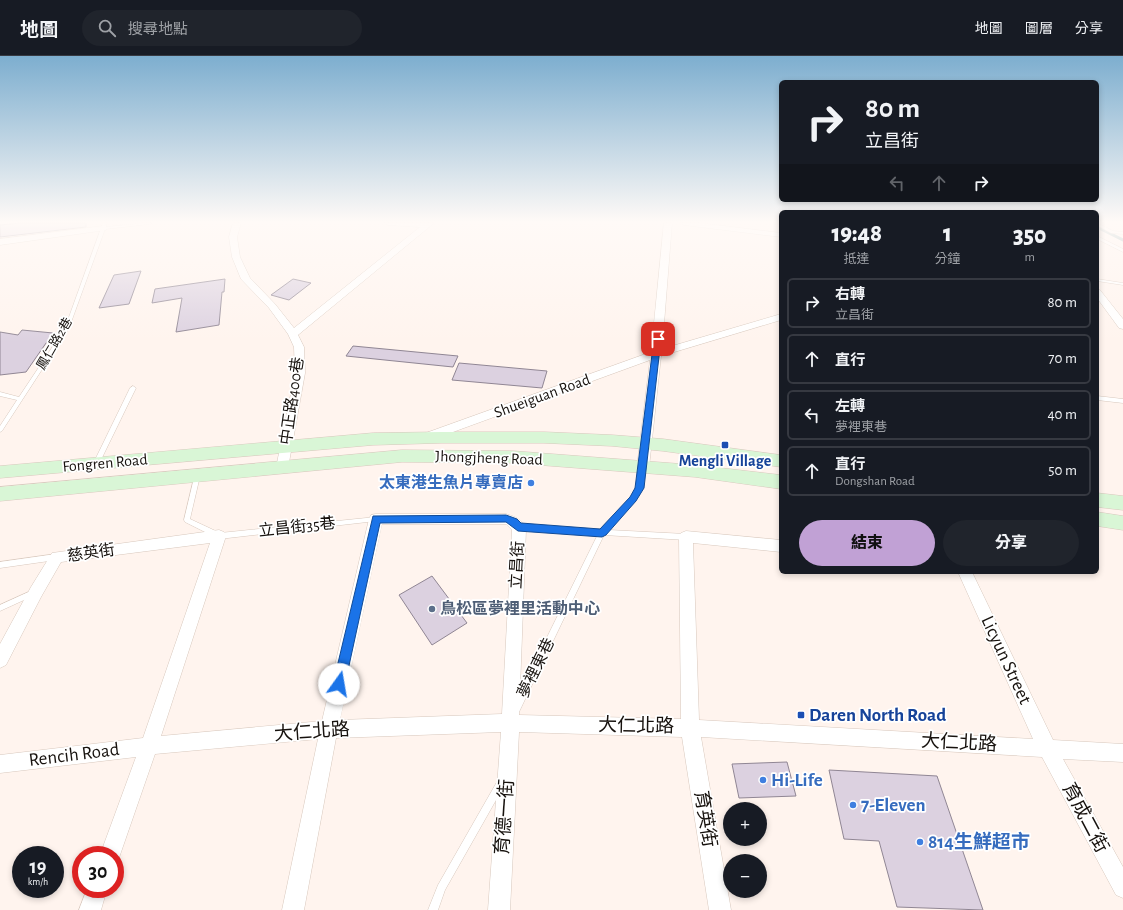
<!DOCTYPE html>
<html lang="zh-TW">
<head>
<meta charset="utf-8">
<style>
  :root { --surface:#171b24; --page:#20242c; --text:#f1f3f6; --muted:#9ea1a6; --line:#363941; --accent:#c1a1d5 }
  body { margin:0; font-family:"Alegreya Sans","Noto Sans TC",sans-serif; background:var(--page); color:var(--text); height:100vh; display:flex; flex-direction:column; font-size:15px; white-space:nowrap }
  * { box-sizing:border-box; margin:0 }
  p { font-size:13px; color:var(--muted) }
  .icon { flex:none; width:22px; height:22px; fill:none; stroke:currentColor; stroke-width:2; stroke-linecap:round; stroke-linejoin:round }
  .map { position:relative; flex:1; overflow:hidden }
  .details { position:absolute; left:779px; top:154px; width:320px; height:364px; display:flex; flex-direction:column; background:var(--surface); border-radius:6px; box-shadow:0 2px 6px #0003 }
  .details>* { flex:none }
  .guide { position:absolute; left:779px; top:24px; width:320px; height:122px; border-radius:6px; box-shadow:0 2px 6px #0003; background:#171b24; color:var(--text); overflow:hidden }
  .buttons { position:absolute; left:723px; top:746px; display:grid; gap:8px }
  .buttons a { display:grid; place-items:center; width:44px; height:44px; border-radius:50%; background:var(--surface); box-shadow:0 2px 6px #0003; font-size:20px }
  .speed { position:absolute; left:12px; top:790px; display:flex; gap:8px; font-size:20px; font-weight:700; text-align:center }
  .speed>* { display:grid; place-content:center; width:52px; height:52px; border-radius:50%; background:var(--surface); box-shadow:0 2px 6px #0003; line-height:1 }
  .speed small { font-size:10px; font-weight:400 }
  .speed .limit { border:6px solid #d22; background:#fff; color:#111 }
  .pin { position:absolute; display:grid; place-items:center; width:34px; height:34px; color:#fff; margin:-17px; border-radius:8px; box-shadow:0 2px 6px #0006 }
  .me { position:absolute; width:44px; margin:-22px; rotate:13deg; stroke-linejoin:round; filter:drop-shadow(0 0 3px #0008) }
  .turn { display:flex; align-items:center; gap:14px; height:84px; padding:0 20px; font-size:18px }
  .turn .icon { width:52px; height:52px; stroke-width:2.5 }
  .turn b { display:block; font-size:28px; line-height:34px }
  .lanes { display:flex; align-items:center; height:38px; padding:0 20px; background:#0003; justify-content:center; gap:20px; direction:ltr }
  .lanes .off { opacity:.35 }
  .eta { display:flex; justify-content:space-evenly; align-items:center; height:68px; text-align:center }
  .eta b { font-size:24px; font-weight:800; line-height:28px }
  .cta { display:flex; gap:8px; margin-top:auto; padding:8px 20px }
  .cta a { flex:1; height:46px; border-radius:24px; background:var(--accent); color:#111; font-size:16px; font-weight:800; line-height:46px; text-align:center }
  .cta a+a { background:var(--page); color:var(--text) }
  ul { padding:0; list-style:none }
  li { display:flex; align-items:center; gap:12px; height:50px; margin:0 8px 6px; padding:0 12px; border:2px solid var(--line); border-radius:6px }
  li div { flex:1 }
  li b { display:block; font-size:15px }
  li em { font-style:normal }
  header { display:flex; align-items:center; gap:24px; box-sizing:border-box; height:56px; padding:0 20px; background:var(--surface); border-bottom:1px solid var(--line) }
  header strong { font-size:19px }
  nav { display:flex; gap:22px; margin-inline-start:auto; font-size:14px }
  .search { width:280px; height:36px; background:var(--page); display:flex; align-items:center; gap:10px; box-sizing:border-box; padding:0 14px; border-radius:22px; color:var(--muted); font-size:15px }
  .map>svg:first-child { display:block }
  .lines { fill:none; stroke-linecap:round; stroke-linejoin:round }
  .stream { stroke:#7ea4aa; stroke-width:3 }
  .building { fill:#dcd1e0; stroke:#908694 }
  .service-casing { stroke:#d8c8bd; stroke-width:1 }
  .minor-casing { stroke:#d8c8bd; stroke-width:1 }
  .secondary-casing { stroke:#d8c8bd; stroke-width:1 }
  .service { fill:#fff; fill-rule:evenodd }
  .minor { fill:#fff; fill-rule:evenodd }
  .secondary { fill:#d9f6d6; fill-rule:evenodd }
  .route { fill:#1a73e8; stroke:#114b97 }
  .transit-dot { fill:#1a4fb4; stroke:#fff; stroke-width:1.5 }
  .shop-dot { fill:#3f7fe0; stroke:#fff; stroke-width:1.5 }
  .service-dot { fill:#5c6f8a; stroke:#fff; stroke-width:1.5 }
  .labels { text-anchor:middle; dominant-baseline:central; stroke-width:3.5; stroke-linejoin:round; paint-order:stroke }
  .far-street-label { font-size:13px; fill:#17120e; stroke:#fff }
  .street-label { font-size:16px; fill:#17120e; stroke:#fff }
  .transit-label { font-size:16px; font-weight:bold; fill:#164399; stroke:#fff }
  .shop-label { font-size:16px; font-weight:bold; fill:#366cbe; stroke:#fff; text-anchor:end }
  .service-label { font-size:16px; font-weight:bold; fill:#4e5e75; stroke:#fff; text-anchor:start }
  .near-street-label { font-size:19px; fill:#17120e; stroke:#fff }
  .near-transit-label { font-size:19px; font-weight:bold; fill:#164399; stroke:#fff; text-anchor:start }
  .near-shop-label { font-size:19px; font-weight:bold; fill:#366cbe; stroke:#fff; text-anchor:start }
</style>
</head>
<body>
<header>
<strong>地圖</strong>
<div class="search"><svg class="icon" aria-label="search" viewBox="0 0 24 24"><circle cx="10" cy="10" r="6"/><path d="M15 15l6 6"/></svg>搜尋地點</div>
<nav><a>地圖</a><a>圖層</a><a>分享</a></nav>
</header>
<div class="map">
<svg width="1123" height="854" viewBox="0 0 1123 854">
  <rect width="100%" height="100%" fill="#fff4ee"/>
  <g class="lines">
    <polyline class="stream" points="1097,171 1123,184"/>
  </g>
  <g class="building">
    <polygon points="21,167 86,167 86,171 0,181 0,169"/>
    <polygon points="141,215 129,248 99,252 114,219"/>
    <polygon points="225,223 224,236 222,236 219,269 176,276 182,242 152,247 155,233"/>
    <polygon points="293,223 311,227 289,244 271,239"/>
    <polygon points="22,274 53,277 26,316 0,319 0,276 18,279"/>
    <polygon points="353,290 458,300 453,311 346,300"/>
    <polygon points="459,307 547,315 542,332 452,324"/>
    <polygon points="432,520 467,567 432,589 399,539"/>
    <polygon points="787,706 796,740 739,742 732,708"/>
    <polygon points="829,714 937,720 983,854 897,851 879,785 844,783"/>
  </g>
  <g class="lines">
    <g class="service-casing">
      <g id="service">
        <polygon points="103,167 107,167 106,171 144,167 152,167 150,168 105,173 69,272 2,375 0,376 0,370 17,344 0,340 0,336 19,341 65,272"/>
        <polygon points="1097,167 1113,175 1123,176 1123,178 1111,177 1097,169"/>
        <polygon points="1097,180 1123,193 1123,196 1097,183"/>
        <polygon points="1097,223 1123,227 1123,229 1097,225"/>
        <polygon points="133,330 136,332 99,408 98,409 94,409 93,408 130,332"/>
        <polygon points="1097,340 1123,343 1123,347 1097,344"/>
        <polygon points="643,409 646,411 639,440 609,474 686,478 688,479 689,481 688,483 686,484 604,479 519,656 516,657 513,656 512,653 513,650 598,478 518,473 516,473 515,471 516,469 518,469 601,473 634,437 640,411"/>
        <polygon points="195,418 199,418 200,420 190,463 220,477 376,461 378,461 379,463 378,465 376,465 219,483 185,466 184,464"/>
        <polygon points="56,498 58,499 59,501 58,503 56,504 0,512 0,506"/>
        <polygon points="33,534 35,535 36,537 35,539 0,555 0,549"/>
        <polygon points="501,723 504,724 505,727 504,730 445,834 438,854 428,854 438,829 498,724"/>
      </g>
    </g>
    <g class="minor-casing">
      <g id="minor">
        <polygon points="233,167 241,167 237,181 240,201 250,222 275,248 294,272 420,171 388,169 384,167 434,167 298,279 304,291 305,317 288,412 286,415 282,417 278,415 276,412 295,317 294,291 288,278 269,252 241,223 232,201 229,181"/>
        <polygon points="664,167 672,167 662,293 781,258 781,264 661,300 649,411 647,414 643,416 639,414 637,411 650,304 431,384 427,385 423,384 421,381 423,378 651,296"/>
        <polygon points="680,167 700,167 781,177 781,181 684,169"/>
        <polygon points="103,170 106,170 106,174 0,189 0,183"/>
        <polygon points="1097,233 1100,234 1123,263 1123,273 1119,272 1097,242"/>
        <path d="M 376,458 L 506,458 C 516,461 521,463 526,473 L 519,659 L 681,663 L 679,481 L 681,477 L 686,475 L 781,484 L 781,496 L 693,487 L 699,664 L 1033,683 L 958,516 L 972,516 L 1053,684 L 1123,688 L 1123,706 L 1063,703 L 1123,811 L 1123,842 L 1116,839 L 1042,701 L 701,681 L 731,854 L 709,854 L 682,681 L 519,676 L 510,854 L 488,854 L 501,676 L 336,682 L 304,854 L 282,854 L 318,683 L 155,698 L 120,799 L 117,806 L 115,807 L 115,799 L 100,799 L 136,701 L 0,717 L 0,699 L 143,682 L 210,487 L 61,506 L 41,541 L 6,609 L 0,612 L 0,588 L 31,531 L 52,497 L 219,474 L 224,476 L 226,480 L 161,680 L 322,665 L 369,463 L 371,459 ZM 382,468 L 506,468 L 512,474 L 502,658 L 340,664 Z"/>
        <polygon points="87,833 107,833 101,854 79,854"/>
      </g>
    </g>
    <g class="secondary-casing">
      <g id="secondary">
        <polygon points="441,376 544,376 612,379 663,383 781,399 781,411 663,395 612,390 544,387 441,387 373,389 0,422 0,410 373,377"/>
        <polygon points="402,394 513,395 695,409 781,419 781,433 695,421 513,407 402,406 0,445 0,431"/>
        <polygon points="1097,437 1123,440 1123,454 1097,451"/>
        <polygon points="1097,456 1123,460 1123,474 1097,470"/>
      </g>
    </g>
    <use href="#service" class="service"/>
    <use href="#minor" class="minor"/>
    <use href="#secondary" class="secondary"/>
  </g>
  <linearGradient id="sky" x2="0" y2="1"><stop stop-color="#7daecf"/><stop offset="0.58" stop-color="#fffaf7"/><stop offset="1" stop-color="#fffaf7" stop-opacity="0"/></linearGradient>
  <rect width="1123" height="286" fill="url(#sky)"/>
  <polygon class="route" points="658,281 661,283 644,432 636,445 606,479 602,481 518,475 506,466 380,467 345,628 343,632 339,634 335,632 333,628 373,460 506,459 517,463 521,467 600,473 630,441 635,432 654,283"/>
  <g class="transit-dot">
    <rect x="721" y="385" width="8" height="8" rx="2"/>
    <rect x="797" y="655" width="8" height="8" rx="2"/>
  </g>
  <g class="shop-dot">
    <circle cx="531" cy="427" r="4"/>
    <circle cx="763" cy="724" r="4"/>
    <circle cx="853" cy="749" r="4"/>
    <circle cx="920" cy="786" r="4"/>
  </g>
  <circle class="service-dot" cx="432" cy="553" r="4"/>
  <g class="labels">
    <g class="far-street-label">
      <text transform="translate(55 288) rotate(-60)">鳳仁路2巷</text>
    </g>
    <g class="street-label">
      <text transform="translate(542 340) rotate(-20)">Shueiguan Road</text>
      <text transform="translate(292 345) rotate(-82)">中正路400巷</text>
      <text transform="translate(489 402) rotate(2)">Jhongjheng Road</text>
      <text transform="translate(105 407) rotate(-5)">Fongren Road</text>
      <text transform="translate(297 471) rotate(-6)">立昌街35巷</text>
      <text transform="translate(91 497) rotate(-8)">慈英街</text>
      <text transform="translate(517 509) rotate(-87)">立昌街</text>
      <text transform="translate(536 612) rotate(-64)">夢裡東巷</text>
    </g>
    <g class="transit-label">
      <text x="725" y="405">Mengli Village</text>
    </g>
    <g class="shop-label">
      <text x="523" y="427">太東港生魚片專賣店</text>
    </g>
    <g class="service-label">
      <text x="440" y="553">鳥松區夢裡里活動中心</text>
    </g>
    <g class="near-street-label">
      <text transform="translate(1006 604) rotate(65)">Licyun Street</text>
      <text transform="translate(636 670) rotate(1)">大仁北路</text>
      <text transform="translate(312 676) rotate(-4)">大仁北路</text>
      <text transform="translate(959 687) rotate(3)">大仁北路</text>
      <text transform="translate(74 699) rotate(-7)">Rencih Road</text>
      <text transform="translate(505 761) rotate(-86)">育德一街</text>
      <text transform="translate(1085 762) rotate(62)">育成二街</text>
      <text transform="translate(705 763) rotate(81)">育英街</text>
    </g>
    <g class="near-transit-label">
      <text x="809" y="659">Daren North Road</text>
    </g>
    <g class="near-shop-label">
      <text x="771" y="724">Hi-Life</text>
      <text x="861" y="749">7-Eleven</text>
      <text x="928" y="786">814生鮮超市</text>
    </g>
  </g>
</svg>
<div class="buttons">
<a>+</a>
<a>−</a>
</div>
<div class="speed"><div>19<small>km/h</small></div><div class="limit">30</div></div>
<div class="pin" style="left:658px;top:283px;background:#d93025"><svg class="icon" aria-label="arrive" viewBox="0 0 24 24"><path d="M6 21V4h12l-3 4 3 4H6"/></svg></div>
<svg class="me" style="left:339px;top:628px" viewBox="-20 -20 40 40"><circle r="19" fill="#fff"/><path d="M0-13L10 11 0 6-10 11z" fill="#1a73e8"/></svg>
<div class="guide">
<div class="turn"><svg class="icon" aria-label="right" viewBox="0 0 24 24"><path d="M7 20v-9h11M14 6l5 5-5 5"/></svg><div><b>80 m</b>立昌街</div></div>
<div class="lanes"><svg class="icon off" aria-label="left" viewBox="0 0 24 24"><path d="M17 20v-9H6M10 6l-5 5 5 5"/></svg><svg class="icon off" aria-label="ahead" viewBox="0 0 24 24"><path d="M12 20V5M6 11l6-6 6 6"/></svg><svg class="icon" aria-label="right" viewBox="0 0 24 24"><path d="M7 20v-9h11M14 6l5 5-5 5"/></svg></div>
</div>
<section class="details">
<div class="eta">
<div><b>19:48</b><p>抵達</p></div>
<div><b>1</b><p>分鐘</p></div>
<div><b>350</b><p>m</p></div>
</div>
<ul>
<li><svg class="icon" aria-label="right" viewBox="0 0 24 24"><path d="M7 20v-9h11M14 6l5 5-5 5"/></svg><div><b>右轉</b><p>立昌街</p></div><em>80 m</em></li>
<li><svg class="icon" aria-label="ahead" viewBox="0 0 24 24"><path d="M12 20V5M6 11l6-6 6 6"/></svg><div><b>直行</b></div><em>70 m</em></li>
<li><svg class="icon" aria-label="left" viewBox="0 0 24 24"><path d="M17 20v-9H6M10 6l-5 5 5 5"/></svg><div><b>左轉</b><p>夢裡東巷</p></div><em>40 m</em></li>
<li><svg class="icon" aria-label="ahead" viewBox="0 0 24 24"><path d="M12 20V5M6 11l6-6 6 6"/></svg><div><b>直行</b><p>Dongshan Road</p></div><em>50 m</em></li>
</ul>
<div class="cta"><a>結束</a><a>分享</a></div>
</section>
</div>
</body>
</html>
